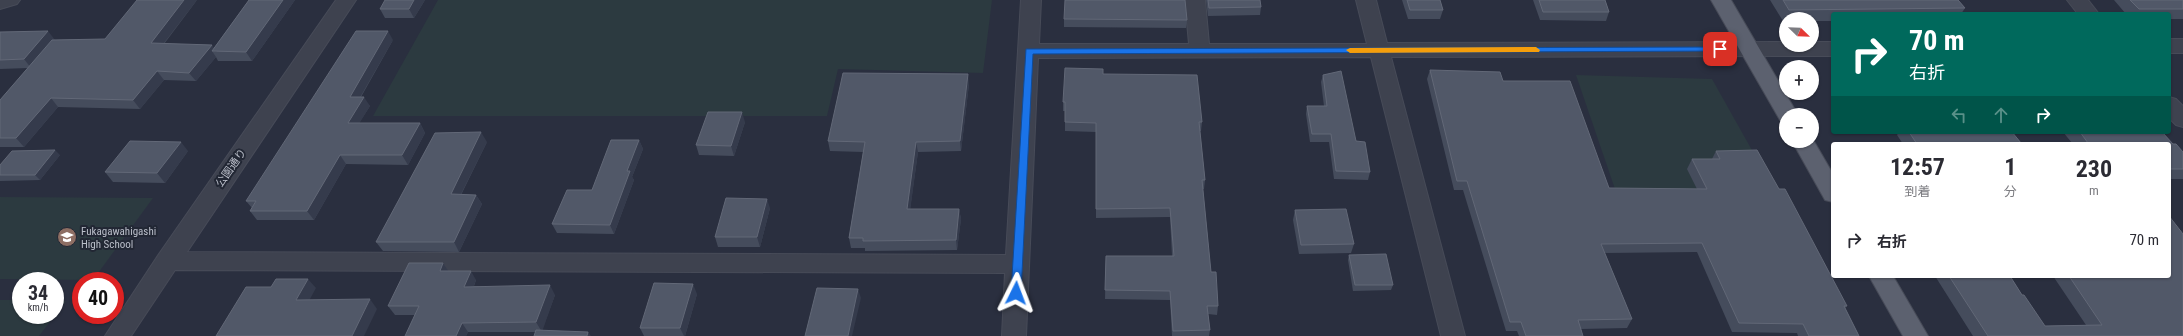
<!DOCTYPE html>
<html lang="ja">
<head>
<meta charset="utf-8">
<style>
  :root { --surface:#fff; --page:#f7f7f7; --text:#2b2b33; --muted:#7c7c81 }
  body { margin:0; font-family:"Roboto Condensed","Noto Sans JP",sans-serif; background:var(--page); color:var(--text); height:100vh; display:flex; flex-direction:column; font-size:15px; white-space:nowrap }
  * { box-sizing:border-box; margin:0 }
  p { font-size:13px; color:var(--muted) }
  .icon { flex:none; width:22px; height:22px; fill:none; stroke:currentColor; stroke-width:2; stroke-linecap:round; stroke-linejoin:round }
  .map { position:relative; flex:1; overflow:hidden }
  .side { position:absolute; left:1831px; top:142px; width:340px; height:136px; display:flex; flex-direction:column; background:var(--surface); border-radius:4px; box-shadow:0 1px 3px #0004 }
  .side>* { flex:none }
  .guide { position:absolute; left:1831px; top:12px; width:340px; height:122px; border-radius:4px; box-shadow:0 1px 3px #0004; background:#00695c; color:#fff; overflow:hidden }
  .needle { width:26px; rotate:113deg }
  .fabs { position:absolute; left:1779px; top:12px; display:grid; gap:8px }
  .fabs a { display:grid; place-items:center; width:40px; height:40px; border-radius:50%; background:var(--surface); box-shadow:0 1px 3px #0004; font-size:20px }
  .speed { position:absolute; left:12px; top:272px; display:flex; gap:8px; font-size:20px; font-weight:700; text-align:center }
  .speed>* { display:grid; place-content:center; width:52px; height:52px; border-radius:50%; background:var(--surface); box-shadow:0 1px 3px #0004; line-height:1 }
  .speed small { font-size:10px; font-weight:400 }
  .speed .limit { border:6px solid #d22; background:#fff; color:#111 }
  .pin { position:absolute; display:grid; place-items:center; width:34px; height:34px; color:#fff; margin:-17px; border-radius:8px; box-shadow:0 2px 6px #0006 }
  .me { position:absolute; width:44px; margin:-22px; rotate:3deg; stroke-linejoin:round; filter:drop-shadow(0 0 3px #0008) }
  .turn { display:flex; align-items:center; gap:14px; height:84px; padding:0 12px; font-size:18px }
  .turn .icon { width:52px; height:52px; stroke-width:2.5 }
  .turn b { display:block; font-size:28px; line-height:34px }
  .lanes { display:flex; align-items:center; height:38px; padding:0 12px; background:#0003; justify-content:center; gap:20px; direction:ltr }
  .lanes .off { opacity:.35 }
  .eta { display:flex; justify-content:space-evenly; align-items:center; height:68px; text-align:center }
  .eta b { font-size:24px; font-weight:700; line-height:28px }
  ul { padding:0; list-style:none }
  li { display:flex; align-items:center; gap:12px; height:60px; padding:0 12px }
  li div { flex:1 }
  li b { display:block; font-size:15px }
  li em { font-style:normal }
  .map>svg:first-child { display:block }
  .green { fill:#2c3a40 }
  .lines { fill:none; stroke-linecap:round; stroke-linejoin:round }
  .minor-casing { stroke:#474b58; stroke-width:2 }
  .major-casing { stroke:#474b58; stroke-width:2 }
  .minor { fill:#3e424f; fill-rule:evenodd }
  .major { fill:#5c616f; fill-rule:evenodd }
  .wall { fill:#454c5c }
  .shaded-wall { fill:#353b4c }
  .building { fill:#515868; stroke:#626877 }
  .route { fill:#1a73e8; stroke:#114b97 }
  .slow { fill:#f59e0b }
  .labels { text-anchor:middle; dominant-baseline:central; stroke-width:4; stroke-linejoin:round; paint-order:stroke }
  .street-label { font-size:11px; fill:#babec9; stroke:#222734 }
  .poi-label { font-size:11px; fill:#babec9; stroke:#222734; text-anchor:start }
</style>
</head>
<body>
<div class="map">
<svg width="2183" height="336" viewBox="0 0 2183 336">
  <rect width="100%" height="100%" fill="#2a2f3f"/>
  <g class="green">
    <polygon points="438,0 992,0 983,73 838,69 827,116 373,116"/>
    <polygon points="1576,75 1712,79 1776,193 1616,192"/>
    <polygon points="0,197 153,198 93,280 0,279"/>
    <polygon points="0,300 21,300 21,315 55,315 55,301 66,301 39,336 0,336"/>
  </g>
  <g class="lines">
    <g class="minor-casing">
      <g id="minor">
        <polygon points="0,0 20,0 17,4 0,9"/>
        <polygon points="336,0 356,0 187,252 1006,255 1021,0 1041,0 1039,44 1189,44 1185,0 1205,0 1209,44 1367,44 1356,0 1376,0 1387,43 1786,42 1786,45 1812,45 1812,42 1833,42 1833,56 1391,57 1465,336 1441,336 1371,57 1038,58 1026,336 1002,336 1005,273 175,270 131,336 105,336 159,254"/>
        <polygon points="2067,0 2088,0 2099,14 2078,14"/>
        <rect x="2169" y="39" width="14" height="14"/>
        <polygon points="2169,97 2176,99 2183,106 2183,127 2176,125 2169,118"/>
      </g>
    </g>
    <g class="major-casing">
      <g id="major">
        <polygon points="1711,0 1731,0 1798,115 1786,115 1786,122 1780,120"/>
        <polygon points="1812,138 1833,174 1833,202 1825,200 1792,141 1812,141"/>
        <polygon points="1869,276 1893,276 1928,336 1903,336"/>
      </g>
    </g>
    <use href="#minor" class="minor"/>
    <use href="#major" class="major"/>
  </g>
  <g class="wall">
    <polygon points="197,0 164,44 214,48 249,0 295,0 252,61 218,61 216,57 196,81 164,80 140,109 58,107 24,147 0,147 0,100 28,68 0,69 0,32 55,40 105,39"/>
    <polygon points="425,0 414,18 385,18 380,9"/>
    <polygon points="1206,0 1260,0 1261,7 1260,15 1208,16"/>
    <polygon points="1402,0 1440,0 1443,10 1440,19 1408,19"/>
    <polygon points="1533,0 1605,0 1609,12 1606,21 1540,20"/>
    <polygon points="1770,0 1958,0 1965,8 1961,14 1833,14 1833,21 1812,21 1812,19 1786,19 1786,21 1783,21"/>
    <polygon points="2114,0 2183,0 2183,19 2169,19 2169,14 2126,14"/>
    <polygon points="1064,19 1187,20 1186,28 1064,27"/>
    <polygon points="393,40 361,97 370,106 359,123 420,123 425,133 408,165 346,164 314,220 257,220 250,211 252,208 246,201"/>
    <polygon points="1430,70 1503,81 1609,188 1697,189 1687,169 1692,159 1712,159 1716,151 1847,306 1845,308 1859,336 1798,336 1797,333 1732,332 1697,252 1605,253 1632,319 1627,328 1581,329 1583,336 1519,336 1517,331 1506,331 1463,190 1454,190 1427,79"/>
    <polygon points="1103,74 1202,122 1201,131 1200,131 1205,180 1204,189 1203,189 1211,272 1218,306 1217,315 1208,314 1210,330 1209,336 1172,336 1170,300 1105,299 1106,256 1172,256 1170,217 1096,218 1096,132 1065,131 1065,111 1063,111 1063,102"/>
    <polygon points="1323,75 1356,141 1370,172 1368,180 1334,179 1329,142 1310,142 1306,114 1307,106 1324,106 1321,82"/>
    <polygon points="969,84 961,151 918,152 910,209 959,209 961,219 957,250 865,251 865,248 851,248 849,238 863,152 830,151 828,141"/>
    <polygon points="745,122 734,156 699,155 696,145"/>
    <polygon points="1899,132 2012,132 2021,143 2072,143 2063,132 2162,132 2173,144 2183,152 2183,179 2169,179 2169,144 1903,144 1897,135"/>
    <polygon points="639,140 643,149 632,177 634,180 614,234 557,233 552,224 592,190"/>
    <polygon points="487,142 461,195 476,195 482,204 459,252 383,251 376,242"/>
    <polygon points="188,151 165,183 113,182 105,172"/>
    <polygon points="60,155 40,180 0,181 0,165"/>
    <polygon points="770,208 760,247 718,247 715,237"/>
    <polygon points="1295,210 1354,244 1351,253 1299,254 1293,220"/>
    <polygon points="1349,255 1393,285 1391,290 1353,291 1348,260"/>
    <polygon points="443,263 448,271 476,280 474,286 555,295 542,330 536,332 468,332 466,336 405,336 415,315 395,315 388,306"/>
    <polygon points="1935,276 2010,276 2022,295 2045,326 2086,325 2053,276 2169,276 2183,336 1973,336"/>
    <polygon points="697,294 685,336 644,336 640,328"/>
  </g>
  <g class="shaded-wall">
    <polygon points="184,0 197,0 157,52 151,43"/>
    <polygon points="283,0 295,0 252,61 246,52"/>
    <polygon points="414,0 425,0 414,18 409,9"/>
    <polygon points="48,31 55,40 31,68 24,59"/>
    <polygon points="388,31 393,40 355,106 350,97"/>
    <polygon points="212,45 217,52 212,51 216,57 196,81 189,73"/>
    <polygon points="157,71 164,80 140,109 133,100"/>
    <polygon points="968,74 969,84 961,151 960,141"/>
    <polygon points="364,97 370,106 354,132 348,123"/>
    <polygon points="51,98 58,107 24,147 16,138"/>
    <polygon points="742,112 745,122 734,156 731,146"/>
    <polygon points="420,123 425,133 408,165 402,155"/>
    <polygon points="481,132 487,142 456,204 451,194"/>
    <polygon points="639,140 643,149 632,177 634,180 614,234 610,225 627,171"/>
    <polygon points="181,142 188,151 165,183 157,173"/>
    <polygon points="916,142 918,152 909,219 907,209"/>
    <polygon points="55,150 60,155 40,180 35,175"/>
    <polygon points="340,155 346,164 314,220 307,211"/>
    <polygon points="476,195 482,204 459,252 454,242"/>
    <polygon points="767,199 770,208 760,247 757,237"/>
    <polygon points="959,209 961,219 957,250 956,240"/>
    <polygon points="443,263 449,272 440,271"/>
    <polygon points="471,271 476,280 470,296 464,287"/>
    <polygon points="308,279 316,288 304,310 296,300"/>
    <polygon points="693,284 697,294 685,336 684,336 680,328"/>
    <polygon points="550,285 555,295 542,332 536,322"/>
    <polygon points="858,289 861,298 852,336 848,336"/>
    <polygon points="370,299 377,309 364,336 352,336"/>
    <polygon points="462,323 468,332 466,336 456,336"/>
    <polygon points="588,332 591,336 587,336"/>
  </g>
  <g class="building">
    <polygon points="137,0 184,0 151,43 212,45 189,73 157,71 133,100 51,98 16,138 0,138 0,100 52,40 105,39"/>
    <polygon points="249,0 283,0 246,52 212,51"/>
    <polygon points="385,0 414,0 409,9 380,9"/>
    <polygon points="1065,0 1185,0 1187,20 1064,19"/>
    <polygon points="1208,0 1260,0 1261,7 1209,8"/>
    <polygon points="1407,0 1440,0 1443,10 1410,10"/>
    <polygon points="1539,0 1605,0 1609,12 1543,12"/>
    <polygon points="1783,0 1958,0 1965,8 1789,10"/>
    <polygon points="2130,0 2183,0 2183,9 2139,9"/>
    <polygon points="48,31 24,59 0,60 0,32"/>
    <polygon points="356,31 388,31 350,97 364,97 348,123 420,123 402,155 340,155 307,211 250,211 256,201 246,201"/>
    <polygon points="1065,68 1103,69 1103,74 1197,75 1202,122 1199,122 1205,180 1202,180 1211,272 1216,272 1218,306 1207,306 1210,330 1173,331 1170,291 1105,290 1106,256 1174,256 1170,208 1096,209 1096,123 1065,122 1065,102 1063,102"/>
    <polygon points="1430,70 1500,72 1503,81 1570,81 1609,188 1707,189 1692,159 1720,159 1716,151 1757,150 1779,189 1785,189 1847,306 1844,306 1859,336 1809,336 1803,324 1739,323 1702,243 1601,244 1632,319 1578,320 1583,336 1526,336 1521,322 1510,322 1467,181 1457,181"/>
    <polygon points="1341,71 1356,141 1365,142 1370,172 1336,171 1331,134 1312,134 1307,106 1327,106 1323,75"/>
    <polygon points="843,73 968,74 960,141 916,142 907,209 959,209 956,240 863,241 863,238 849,238 865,142 828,141"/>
    <polygon points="708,112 742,112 731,146 696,145"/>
    <polygon points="481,132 451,194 476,195 454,242 376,242 435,133"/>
    <polygon points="1909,132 2012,132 2021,143 2088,143 2080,132 2162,132 2173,144 2176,144 2183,152 2183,169 2169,169 2169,144 1917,144"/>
    <polygon points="611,140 639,140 627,171 630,171 610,225 552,224 567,190 592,190"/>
    <polygon points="130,141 181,142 157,173 105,172"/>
    <polygon points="55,150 35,175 0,175 0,165 12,151"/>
    <polygon points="726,198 767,199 757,237 715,237"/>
    <polygon points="1346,209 1354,244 1301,245 1295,210"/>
    <polygon points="2169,216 2183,234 2183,336 1988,336 1949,276 2010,276 2022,295 2024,295 2045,326 2102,325 2069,276 2169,276"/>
    <polygon points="1386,254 1393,285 1355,285 1349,255"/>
    <polygon points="409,263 443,263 440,271 471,271 464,287 550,285 536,322 462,323 456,336 405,336 419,306 388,306"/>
    <polygon points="276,279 308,279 296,300 370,299 352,336 216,336 246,287 271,287"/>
    <polygon points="654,283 693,284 680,328 640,328"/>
    <polygon points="817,288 858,289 848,336 805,336"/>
    <polygon points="536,330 588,332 587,336 534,336"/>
  </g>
  <polygon class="route" points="1720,47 1725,49 1723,51 1033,54 1021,293 1016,297 1011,293 1026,49"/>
  <polygon class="slow" points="1536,47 1540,50 1539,52 1350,53 1346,50 1350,48"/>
  <defs>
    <g id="school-disc" transform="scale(1)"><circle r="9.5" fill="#8d6e63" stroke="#222734"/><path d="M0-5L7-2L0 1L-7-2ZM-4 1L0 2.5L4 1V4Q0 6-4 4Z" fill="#fff"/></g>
  </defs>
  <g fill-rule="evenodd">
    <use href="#school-disc" x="67" y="237"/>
  </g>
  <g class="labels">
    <g class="street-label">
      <text transform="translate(231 168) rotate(-55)">公園通り</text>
    </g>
    <g class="poi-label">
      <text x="81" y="231">Fukagawahigashi<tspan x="81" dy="13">High School</tspan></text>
    </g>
  </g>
</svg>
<div class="fabs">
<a><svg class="needle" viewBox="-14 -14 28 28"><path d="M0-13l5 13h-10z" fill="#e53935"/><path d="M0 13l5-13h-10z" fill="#7c7c81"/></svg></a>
<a>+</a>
<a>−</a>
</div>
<div class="speed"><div>34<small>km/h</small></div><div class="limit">40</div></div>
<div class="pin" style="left:1720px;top:49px;background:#d93025"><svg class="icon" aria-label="arrive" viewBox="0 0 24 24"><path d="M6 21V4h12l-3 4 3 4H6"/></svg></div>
<svg class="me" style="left:1016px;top:293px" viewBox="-20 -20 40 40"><path d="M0-17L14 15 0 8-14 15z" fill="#1a73e8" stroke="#fff" stroke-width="4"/></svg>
<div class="guide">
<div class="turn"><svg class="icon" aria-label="right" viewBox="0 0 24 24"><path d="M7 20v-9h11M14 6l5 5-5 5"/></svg><div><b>70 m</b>右折</div></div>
<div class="lanes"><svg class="icon off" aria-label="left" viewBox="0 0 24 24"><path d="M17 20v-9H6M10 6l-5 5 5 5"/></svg><svg class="icon off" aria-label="ahead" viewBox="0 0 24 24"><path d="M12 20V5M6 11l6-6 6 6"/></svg><svg class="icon" aria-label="right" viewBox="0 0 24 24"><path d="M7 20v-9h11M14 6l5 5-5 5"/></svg></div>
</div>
<section class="side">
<div class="eta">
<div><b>12:57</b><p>到着</p></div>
<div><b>1</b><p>分</p></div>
<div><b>230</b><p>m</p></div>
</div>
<ul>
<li><svg class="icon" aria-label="right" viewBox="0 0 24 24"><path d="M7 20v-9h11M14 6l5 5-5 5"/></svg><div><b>右折</b></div><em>70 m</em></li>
</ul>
</section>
</div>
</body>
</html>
